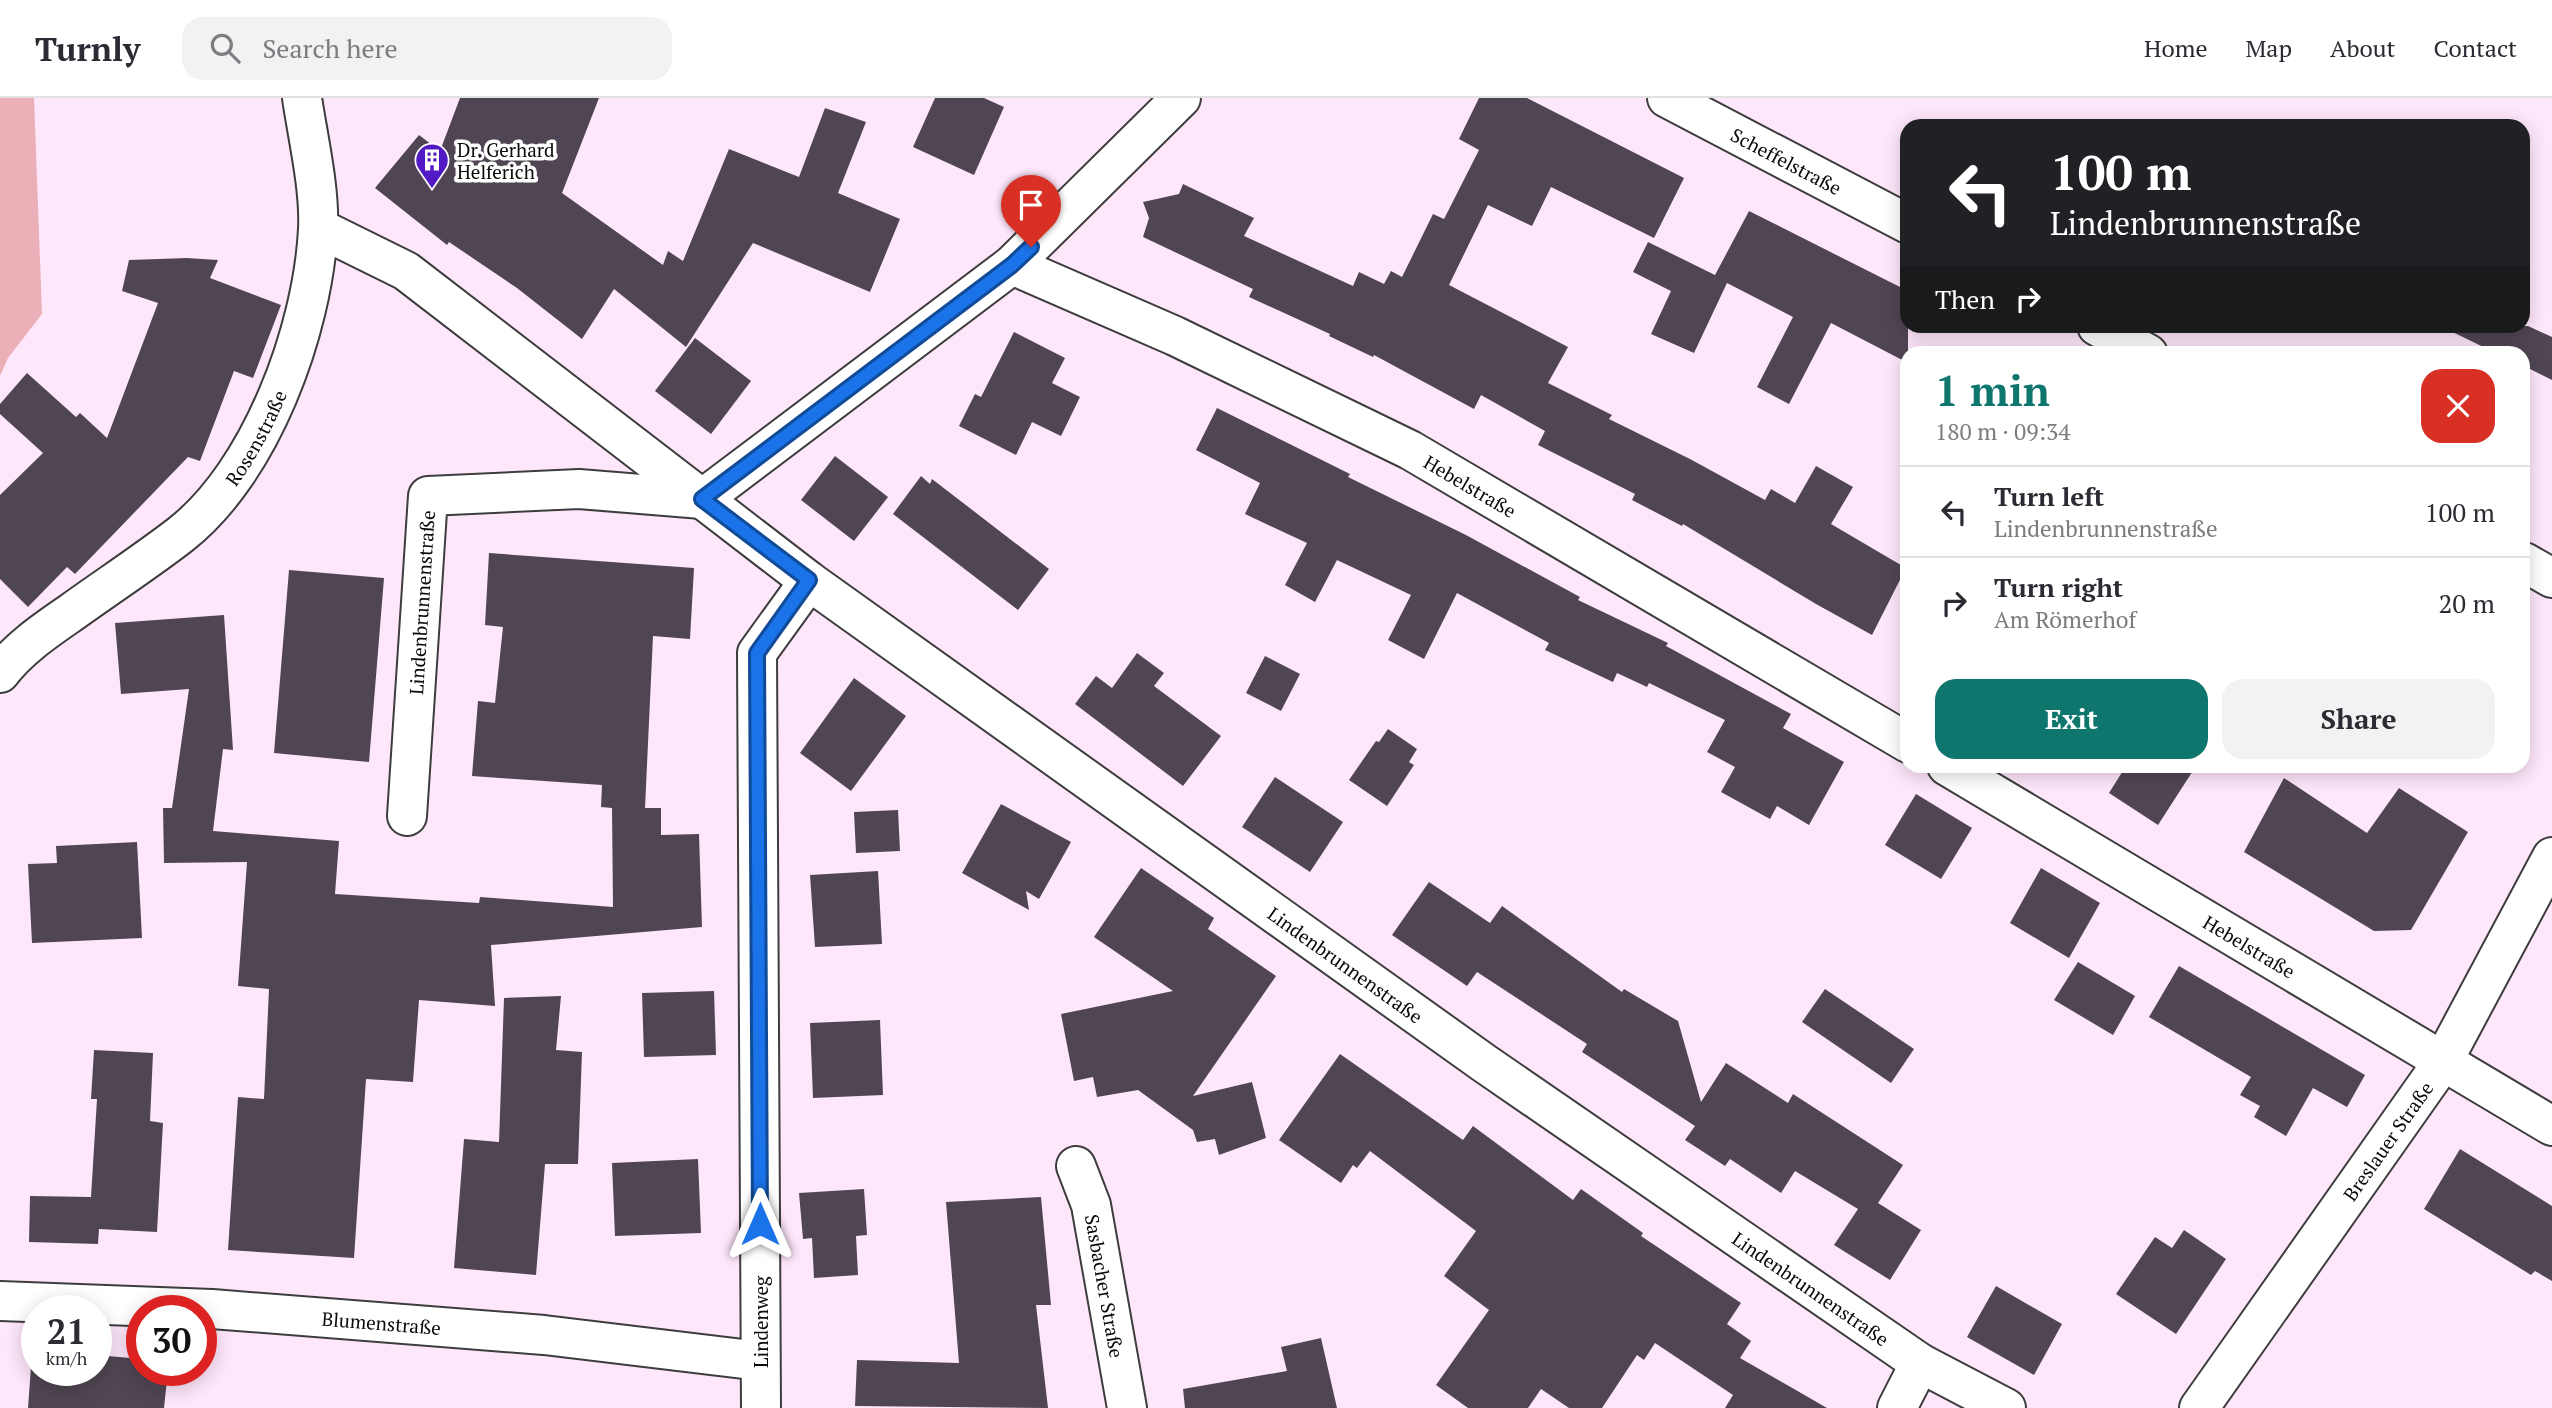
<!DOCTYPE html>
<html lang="en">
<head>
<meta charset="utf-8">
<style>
  :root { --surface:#fff; --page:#f2f2f3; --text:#2b2b33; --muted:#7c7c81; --line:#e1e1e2; --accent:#0f766e }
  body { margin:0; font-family:"PT Serif",serif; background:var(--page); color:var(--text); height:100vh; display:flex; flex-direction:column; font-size:26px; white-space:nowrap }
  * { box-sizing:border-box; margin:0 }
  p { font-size:23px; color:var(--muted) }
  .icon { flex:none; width:38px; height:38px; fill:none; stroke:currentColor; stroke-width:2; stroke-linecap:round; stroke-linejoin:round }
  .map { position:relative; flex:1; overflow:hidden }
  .sheet { position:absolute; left:1900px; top:248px; width:630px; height:427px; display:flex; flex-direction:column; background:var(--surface); border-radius:21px; box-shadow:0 4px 18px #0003 }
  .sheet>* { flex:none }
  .guide { position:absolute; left:1900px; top:21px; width:630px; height:214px; border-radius:21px; box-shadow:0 4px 18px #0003; background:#202124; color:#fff; overflow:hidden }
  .speed { position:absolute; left:21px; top:1197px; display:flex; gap:14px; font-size:35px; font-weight:700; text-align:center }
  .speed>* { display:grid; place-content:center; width:91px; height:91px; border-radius:50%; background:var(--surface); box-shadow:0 4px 18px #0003; line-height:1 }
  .speed small { font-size:18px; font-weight:400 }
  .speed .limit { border:10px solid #d22; background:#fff; color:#111 }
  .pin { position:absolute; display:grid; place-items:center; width:60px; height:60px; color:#fff; margin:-72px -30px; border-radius:50% 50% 50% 0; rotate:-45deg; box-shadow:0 0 7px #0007 }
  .pin .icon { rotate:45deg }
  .me { position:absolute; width:77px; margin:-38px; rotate:0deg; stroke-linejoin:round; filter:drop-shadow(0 0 5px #0008) }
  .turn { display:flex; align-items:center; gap:24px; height:147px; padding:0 35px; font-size:32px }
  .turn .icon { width:91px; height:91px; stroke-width:2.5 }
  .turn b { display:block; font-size:49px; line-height:60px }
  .then { display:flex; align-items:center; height:66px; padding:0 35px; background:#0003; gap:14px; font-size:26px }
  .round { display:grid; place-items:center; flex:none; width:74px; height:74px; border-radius:21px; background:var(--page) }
  .summary { display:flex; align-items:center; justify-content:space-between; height:119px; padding:0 35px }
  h1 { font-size:42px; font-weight:700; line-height:52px; color:var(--accent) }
  .cta { display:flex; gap:14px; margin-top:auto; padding:14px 35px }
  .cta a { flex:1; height:80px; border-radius:21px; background:var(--accent); color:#fff; font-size:28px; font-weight:700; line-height:80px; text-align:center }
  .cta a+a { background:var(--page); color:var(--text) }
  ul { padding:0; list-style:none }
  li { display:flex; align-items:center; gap:21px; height:91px; padding:0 35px; border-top:2px solid var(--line) }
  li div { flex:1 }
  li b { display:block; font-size:26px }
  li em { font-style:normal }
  header { display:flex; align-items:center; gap:42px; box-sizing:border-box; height:98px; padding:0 35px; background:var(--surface); border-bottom:2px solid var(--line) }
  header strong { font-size:33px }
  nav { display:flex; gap:38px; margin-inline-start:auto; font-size:24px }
  .search { width:490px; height:63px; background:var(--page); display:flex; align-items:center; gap:18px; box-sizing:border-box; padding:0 24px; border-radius:21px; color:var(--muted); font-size:26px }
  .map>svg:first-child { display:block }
  .green { fill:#ebafb7 }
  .building { fill:#504653 }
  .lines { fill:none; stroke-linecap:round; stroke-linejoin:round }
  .minor-casing { stroke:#3d3d3d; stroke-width:42 }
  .minor { stroke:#fff; stroke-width:38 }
  .route-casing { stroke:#114b97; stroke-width:18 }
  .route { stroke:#1a73e8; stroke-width:12 }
  .labels { text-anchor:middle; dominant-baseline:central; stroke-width:7; stroke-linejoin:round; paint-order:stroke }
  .poi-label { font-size:19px; fill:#0a0a0a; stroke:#fff; text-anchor:start }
  .street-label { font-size:19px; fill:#0a0a0a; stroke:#fff }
</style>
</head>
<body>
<header>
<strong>Turnly</strong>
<div class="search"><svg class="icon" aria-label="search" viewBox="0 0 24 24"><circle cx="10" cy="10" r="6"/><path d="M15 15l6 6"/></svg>Search here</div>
<nav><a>Home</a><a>Map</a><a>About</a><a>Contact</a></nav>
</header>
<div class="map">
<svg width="2552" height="1310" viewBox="0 0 2552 1310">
  <rect width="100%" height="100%" fill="#ffe7fb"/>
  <polygon class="green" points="0,0 34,0 42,216 8,260 0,278"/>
  <g class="building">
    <polygon points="460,0 599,0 562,95 663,167 668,153 683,163 729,51 799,79 825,10 866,24 838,95 900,121 870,194 753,145 686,249 614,191 582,241 517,190 449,144 447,147 375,90 419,37 440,53"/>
    <polygon points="935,0 984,0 1004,9 974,77 913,49"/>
    <polygon points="1479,0 1527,0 1684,80 1654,140 1551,89 1532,128 1488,107 1449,187 1568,249 1548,285 1612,317 1609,321 1690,361 1765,402 1771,391 1795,405 1816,368 1853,389 1831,426 1906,470 1872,537 1816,506 1683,426 1682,428 1632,402 1635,396 1538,347 1545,333 1481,297 1474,311 1374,257 1373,259 1329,238 1330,236 1249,199 1253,191 1143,139 1149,120 1143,104 1179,96 1183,86 1254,120 1244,138 1353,188 1359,174 1384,186 1391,173 1402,179 1433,116 1444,121 1479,52 1459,41"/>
    <polygon points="1749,113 1908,193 1908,265 1831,225 1789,306 1757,289 1793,219 1727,185 1694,255 1651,236 1671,193 1633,174 1648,144 1715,177"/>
    <polygon points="187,160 218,162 210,180 281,207 253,280 234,273 200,363 188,359 75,476 67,469 28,509 0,481 0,397 43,355 0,316 0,306 27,275 76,319 80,315 107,340 158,205 122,193 129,162"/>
    <polygon points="2440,228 2528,228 2552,239 2552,282 2524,268 2524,256 2498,256"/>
    <polygon points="1014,234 1065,260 1052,285 1080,299 1061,338 1032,324 1016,357 959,328 975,296 981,299"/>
    <polygon points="695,240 751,283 711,336 655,293"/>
    <polygon points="1217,310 1350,376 1348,379 1466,437 1580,499 1578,502 1668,545 1666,548 1791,616 1783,630 1844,664 1809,727 1777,708 1770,721 1721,694 1735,669 1707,654 1725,622 1649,585 1647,589 1617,575 1613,584 1545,552 1549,545 1457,495 1424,561 1388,542 1411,497 1337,462 1315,504 1285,487 1307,445 1245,416 1260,385 1196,352"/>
    <polygon points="835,358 888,399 854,443 801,402"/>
    <polygon points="921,378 930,386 932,381 1049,471 1018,512 893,416"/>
    <polygon points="489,455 694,470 690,541 653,538 645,710 661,710 661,737 699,736 702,829 491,847 495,908 419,902 413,984 366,981 354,1160 228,1152 238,999 264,1001 269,891 238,888 247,764 164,765 163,710 172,710 189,591 121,596 115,525 224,517 233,652 223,651 213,733 339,743 335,796 479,805 480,799 613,809 612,710 601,709 602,687 472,678 478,603 495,605 503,529 485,527"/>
    <polygon points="289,472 384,480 369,664 274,655"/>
    <polygon points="1137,555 1164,575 1154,588 1221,638 1183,688 1075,606 1096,578 1112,590"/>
    <polygon points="1265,558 1300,576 1281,613 1246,595"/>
    <polygon points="854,580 906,618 851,693 800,655"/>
    <polygon points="1388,631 1417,651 1409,664 1414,667 1387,708 1349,682 1376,643 1379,644"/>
    <polygon points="2126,668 2196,668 2158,727 2109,695"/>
    <polygon points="1275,679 1343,724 1310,774 1242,729"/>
    <polygon points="2284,680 2367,735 2399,690 2468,734 2411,832 2374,833 2244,754"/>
    <polygon points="1916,696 1972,730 1941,781 1885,747"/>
    <polygon points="1001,706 1071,744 1039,801 1026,793 1029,812 962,775"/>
    <polygon points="898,712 900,753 856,755 854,714"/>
    <polygon points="137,744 142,840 32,845 28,766 57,765 56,748"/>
    <polygon points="1141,770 1214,820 1208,831 1276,878 1193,998 1252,984 1266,1040 1219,1057 1215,1041 1197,1044 1193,1032 1138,992 1097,999 1093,979 1074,983 1061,916 1173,893 1094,839"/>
    <polygon points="2041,770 2100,805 2069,860 2010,825"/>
    <polygon points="878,773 882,846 815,849 810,777"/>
    <polygon points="1429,784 1490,825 1502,808 1622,894 1624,891 1678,923 1701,1004 1726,965 1788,1005 1793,996 1903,1067 1878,1105 1921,1132 1890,1182 1834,1147 1858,1111 1795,1073 1781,1095 1730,1061 1725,1068 1685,1042 1695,1028 1582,954 1587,946 1477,874 1467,888 1392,837"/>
    <polygon points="2078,864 2135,898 2113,937 2054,902"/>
    <polygon points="2179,868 2365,977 2347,1009 2313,990 2286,1038 2254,1019 2260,1008 2240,997 2251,979 2149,919"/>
    <polygon points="1825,891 1914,951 1891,985 1802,924"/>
    <polygon points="714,893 716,957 644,959 642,895"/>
    <polygon points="561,898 556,952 582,954 578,1066 545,1066 536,1177 454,1170 464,1041 499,1044 504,900"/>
    <polygon points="880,922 883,997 813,1000 810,925"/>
    <polygon points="94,952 153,955 150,1023 163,1025 157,1134 99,1131 98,1146 29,1144 30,1098 91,1099 97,1001 91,1001"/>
    <polygon points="1340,956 1463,1042 1473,1028 1573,1102 1581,1091 1643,1135 1641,1138 1741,1205 1727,1226 1751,1243 1740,1260 1827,1310 1725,1310 1733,1297 1655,1245 1644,1262 1637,1257 1602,1310 1569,1310 1541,1291 1528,1310 1468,1310 1436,1287 1489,1212 1444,1178 1476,1133 1370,1053 1357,1070 1353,1067 1341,1085 1279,1042"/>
    <polygon points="2460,1051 2552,1108 2552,1183 2535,1173 2531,1177 2424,1111"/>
    <polygon points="698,1061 701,1135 615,1138 612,1065"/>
    <polygon points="864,1091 867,1137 856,1138 858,1177 814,1180 812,1140 803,1141 799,1095"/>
    <polygon points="1041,1099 1051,1207 1036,1207 1048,1310 855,1308 857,1262 959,1265 946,1104"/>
    <polygon points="2184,1132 2226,1161 2176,1236 2116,1196 2155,1139 2172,1150"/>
    <polygon points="1996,1188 2062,1226 2034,1277 1967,1239"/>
    <polygon points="1321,1240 1337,1310 1185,1310 1183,1291 1287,1273 1281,1249"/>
    <polygon points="32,1255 37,1256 37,1272 96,1272 96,1257 142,1261 142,1272 168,1272 164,1310 28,1310"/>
  </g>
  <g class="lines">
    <g class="minor-casing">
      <g id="minor">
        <path id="s1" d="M 1667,0 L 1908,126"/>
        <path id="s2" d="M 319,130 L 406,173 L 809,483 L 1484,965 L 1920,1265 L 2006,1310"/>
        <path id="s3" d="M 1012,167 L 1175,238 L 1410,352 L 1908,645"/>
        <polyline points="2097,228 2148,256"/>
        <polyline points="2524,464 2552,480"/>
        <path id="s4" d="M 0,575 C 19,550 46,532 72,514 C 108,488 145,464 180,437 C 261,374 313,232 318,131 C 320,91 308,40 302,0"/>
        <path id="s5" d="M 1947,668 L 2552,1028"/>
        <path id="s6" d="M 407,718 L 428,398 L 579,391 L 702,401 L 1012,167 L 1181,0"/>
        <path id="s7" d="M 1076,1068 L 1091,1107 L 1127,1310"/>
        <path id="s8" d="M 0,1203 L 212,1211 L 544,1237 L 760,1263"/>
        <polyline points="761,1310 757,555 809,483"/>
        <polyline points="1897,1310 1920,1265"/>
        <path id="s9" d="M 2199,1310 L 2442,965 L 2552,759"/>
      </g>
    </g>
    <use href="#minor" class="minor"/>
  </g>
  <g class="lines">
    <g class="route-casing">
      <polyline id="route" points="760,1126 757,555 809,482 702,401 1012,167 1031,149"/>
    </g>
    <use href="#route" class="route"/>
  </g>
  <defs>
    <g id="building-pin" transform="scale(1.75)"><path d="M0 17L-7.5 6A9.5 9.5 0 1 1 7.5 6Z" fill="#521ac3" stroke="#fff"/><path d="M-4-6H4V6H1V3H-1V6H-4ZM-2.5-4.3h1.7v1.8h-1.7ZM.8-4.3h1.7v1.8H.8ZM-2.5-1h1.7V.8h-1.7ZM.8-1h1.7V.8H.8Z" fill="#fff"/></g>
  </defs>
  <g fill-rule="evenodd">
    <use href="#building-pin" x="432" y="62"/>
  </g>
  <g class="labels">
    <g class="poi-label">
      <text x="457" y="51">Dr. Gerhard<tspan x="457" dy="22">Helferich</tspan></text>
    </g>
    <g class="street-label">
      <text stroke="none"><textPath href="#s1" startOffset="135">Scheffelstraße</textPath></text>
      <text stroke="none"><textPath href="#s4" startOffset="352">Rosenstraße</textPath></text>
      <text stroke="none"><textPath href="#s3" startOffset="509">Hebelstraße</textPath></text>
      <text stroke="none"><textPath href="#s6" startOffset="214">Lindenbrunnenstraße</textPath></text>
      <text stroke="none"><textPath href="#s5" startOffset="352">Hebelstraße</textPath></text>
      <text stroke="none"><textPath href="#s2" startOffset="1265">Lindenbrunnenstraße</textPath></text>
      <text stroke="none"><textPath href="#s9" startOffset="327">Breslauer Straße</textPath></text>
      <text stroke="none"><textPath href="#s7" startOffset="124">Sasbacher Straße</textPath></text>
      <text stroke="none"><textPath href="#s2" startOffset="1832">Lindenbrunnenstraße</textPath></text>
      <text transform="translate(760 1224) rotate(-90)">Lindenweg</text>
      <text stroke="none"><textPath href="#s8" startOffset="382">Blumenstraße</textPath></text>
    </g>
  </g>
</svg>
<div class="speed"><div>21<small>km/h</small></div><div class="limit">30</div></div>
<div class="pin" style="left:1031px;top:149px;background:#d93025"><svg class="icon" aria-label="arrive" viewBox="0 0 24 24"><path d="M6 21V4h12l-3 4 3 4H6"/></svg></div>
<svg class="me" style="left:760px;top:1126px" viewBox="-20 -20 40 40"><path d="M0-17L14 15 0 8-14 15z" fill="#1a73e8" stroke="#fff" stroke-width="4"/></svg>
<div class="guide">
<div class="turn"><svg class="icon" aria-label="left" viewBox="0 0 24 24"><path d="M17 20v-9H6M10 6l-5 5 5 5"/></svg><div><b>100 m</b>Lindenbrunnenstraße</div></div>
<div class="then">Then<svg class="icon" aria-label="right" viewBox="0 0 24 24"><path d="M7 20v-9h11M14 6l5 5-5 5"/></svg></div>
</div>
<section class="sheet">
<div class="summary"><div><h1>1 min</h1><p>180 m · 09:34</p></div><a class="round" style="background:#d93025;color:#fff"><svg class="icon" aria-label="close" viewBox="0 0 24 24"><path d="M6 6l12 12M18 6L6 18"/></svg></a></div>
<ul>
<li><svg class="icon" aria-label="left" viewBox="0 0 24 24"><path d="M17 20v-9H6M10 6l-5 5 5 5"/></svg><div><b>Turn left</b><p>Lindenbrunnenstraße</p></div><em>100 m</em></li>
<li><svg class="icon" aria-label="right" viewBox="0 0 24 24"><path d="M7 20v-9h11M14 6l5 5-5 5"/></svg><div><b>Turn right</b><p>Am Römerhof</p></div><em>20 m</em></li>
</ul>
<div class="cta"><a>Exit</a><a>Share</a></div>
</section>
</div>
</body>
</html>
